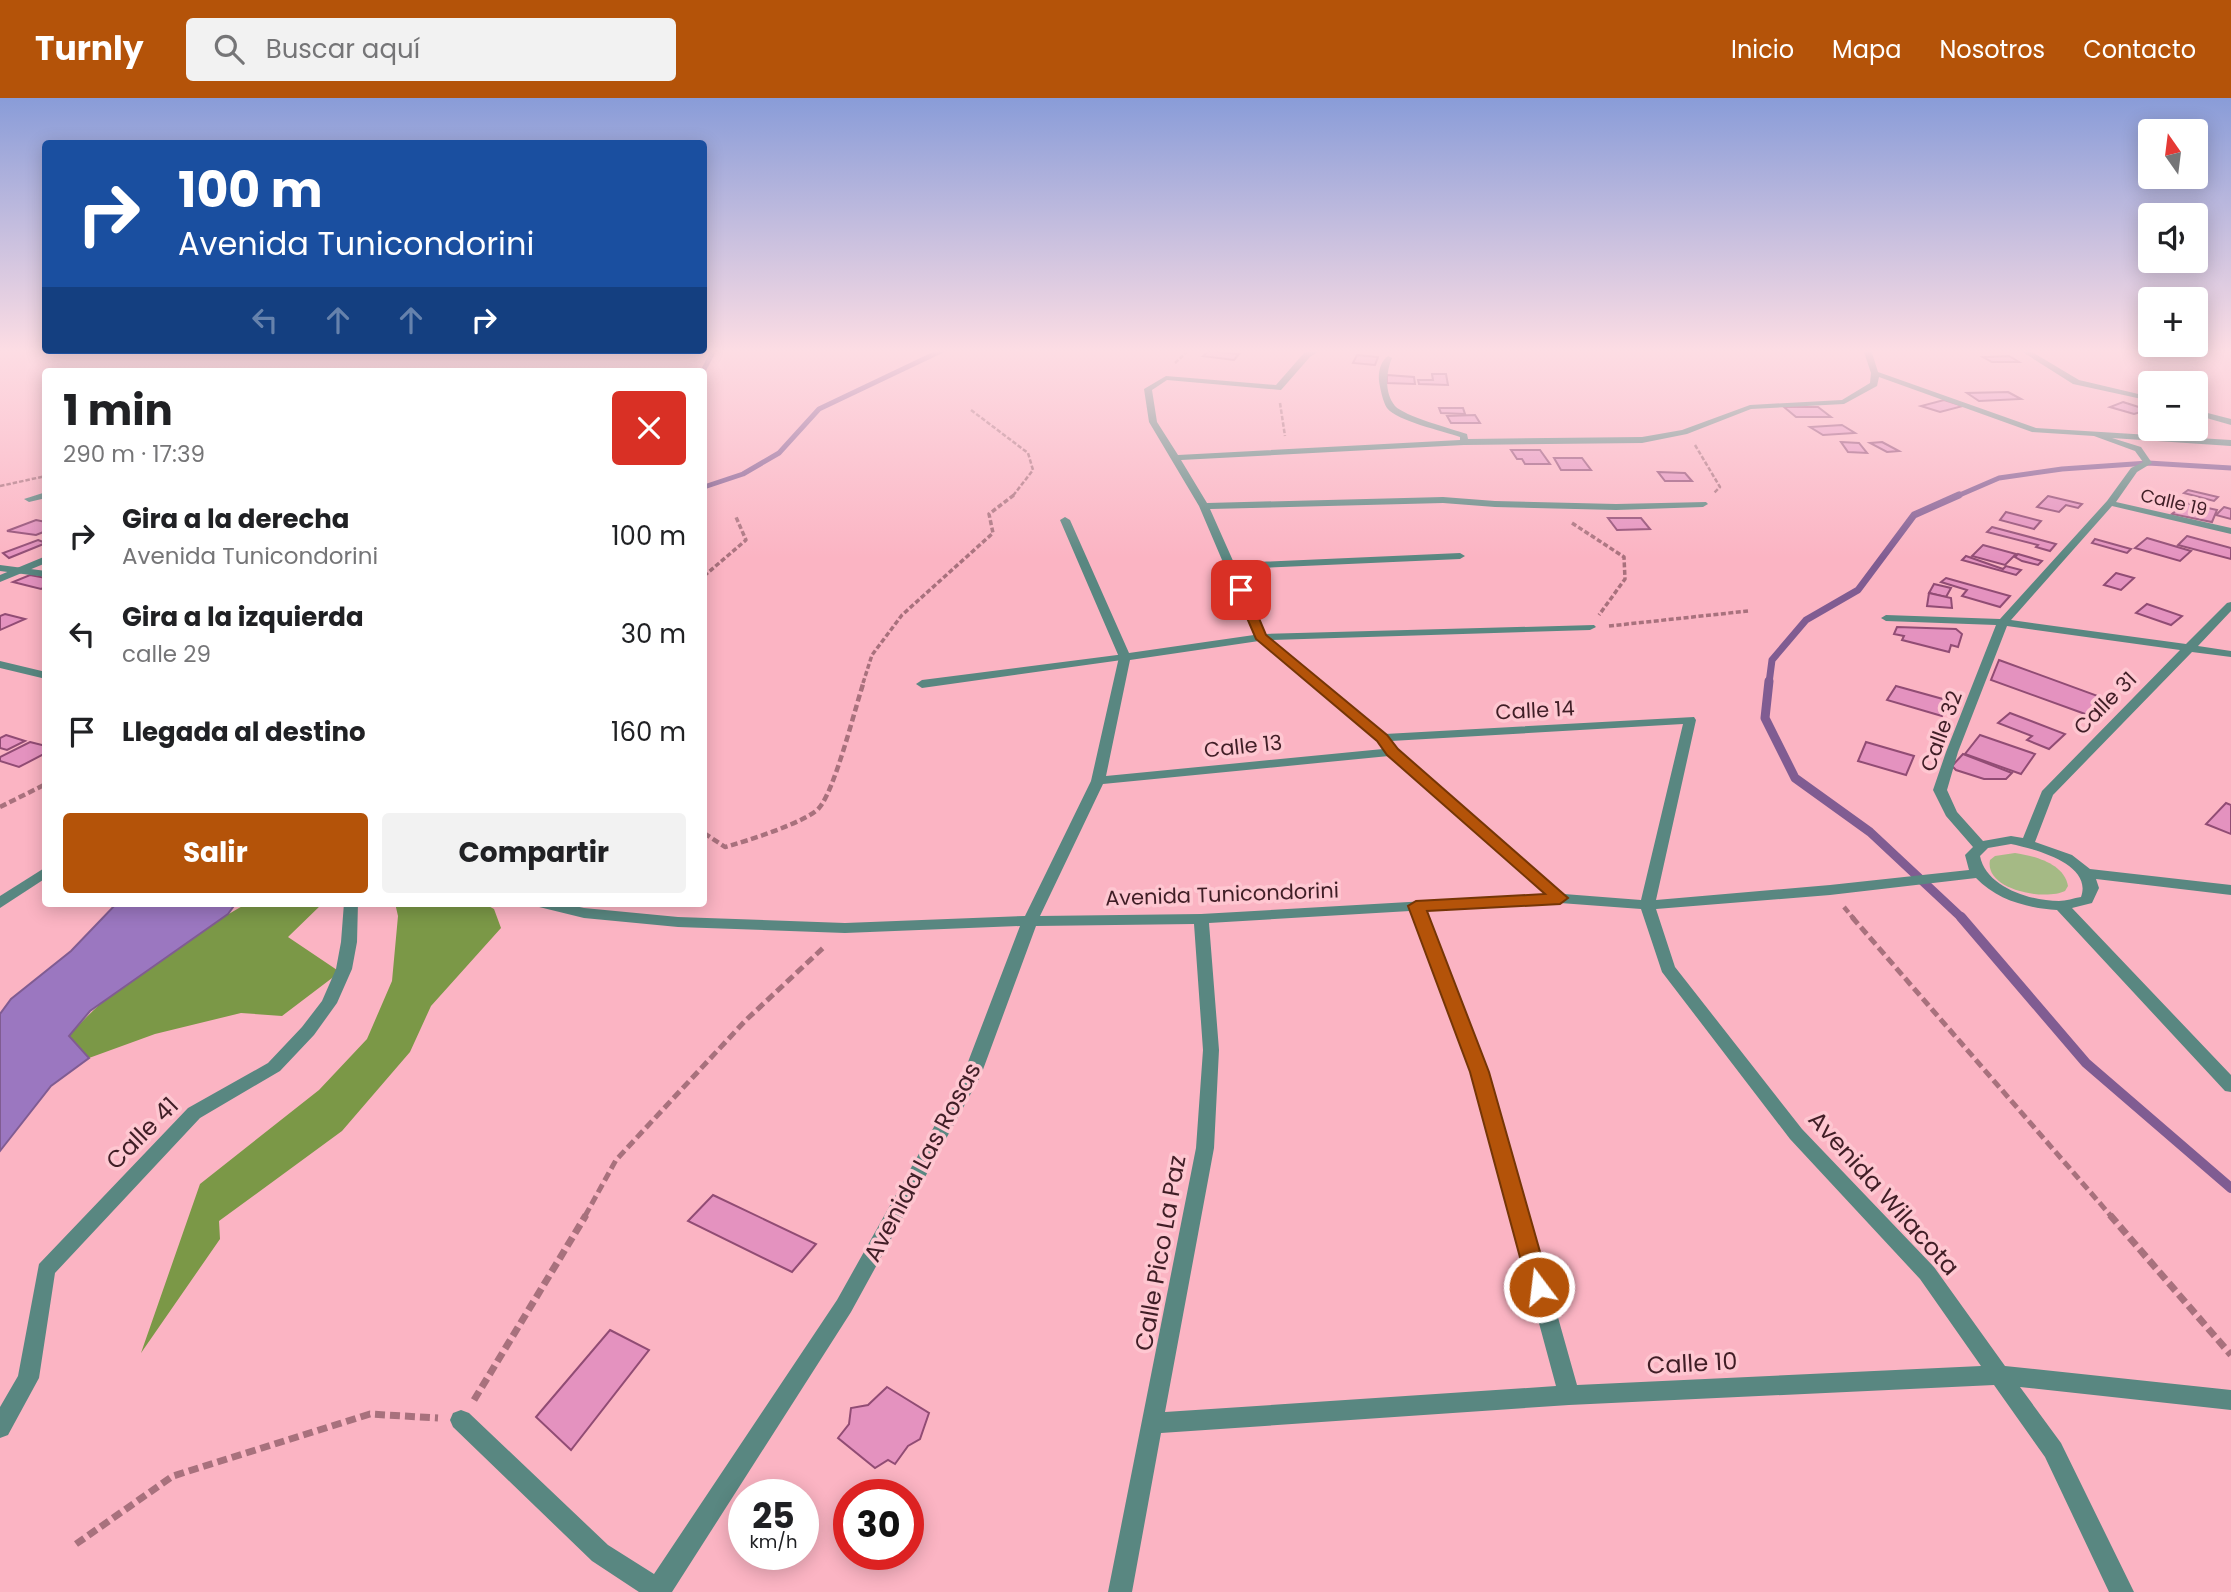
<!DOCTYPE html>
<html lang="es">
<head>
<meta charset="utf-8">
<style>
  :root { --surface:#fff; --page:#f2f2f2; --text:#202124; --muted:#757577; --accent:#b45309 }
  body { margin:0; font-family:Poppins,sans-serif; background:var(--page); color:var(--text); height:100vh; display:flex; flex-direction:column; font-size:26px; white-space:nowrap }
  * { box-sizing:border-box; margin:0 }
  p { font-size:23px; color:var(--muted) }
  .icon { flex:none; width:38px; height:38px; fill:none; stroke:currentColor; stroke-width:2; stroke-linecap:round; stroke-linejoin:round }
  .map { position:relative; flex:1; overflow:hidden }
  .details { position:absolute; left:42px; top:270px; width:665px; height:539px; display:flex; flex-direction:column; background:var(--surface); border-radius:7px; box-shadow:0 4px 18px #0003 }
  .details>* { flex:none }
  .top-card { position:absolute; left:42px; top:42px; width:665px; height:214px; border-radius:7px; box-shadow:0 4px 18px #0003; background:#1a4fa0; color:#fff; overflow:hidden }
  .needle { width:46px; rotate:346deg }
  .controls { position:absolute; left:2138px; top:21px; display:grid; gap:14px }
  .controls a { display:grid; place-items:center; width:70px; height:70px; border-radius:7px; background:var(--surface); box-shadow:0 4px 18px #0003; font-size:35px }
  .speed { position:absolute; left:728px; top:1381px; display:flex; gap:14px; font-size:35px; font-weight:700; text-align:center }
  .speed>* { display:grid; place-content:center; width:91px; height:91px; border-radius:50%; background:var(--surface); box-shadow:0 4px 18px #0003; line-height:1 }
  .speed small { font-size:18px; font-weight:400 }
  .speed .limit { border:10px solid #d22; background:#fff; color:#111 }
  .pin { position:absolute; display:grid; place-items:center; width:60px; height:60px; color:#fff; margin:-30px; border-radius:14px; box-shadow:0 4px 10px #0006 }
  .me { position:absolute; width:77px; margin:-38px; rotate:345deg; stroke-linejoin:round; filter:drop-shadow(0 0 5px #0008) }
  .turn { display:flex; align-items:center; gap:24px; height:147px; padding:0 21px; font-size:32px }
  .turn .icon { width:91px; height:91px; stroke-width:2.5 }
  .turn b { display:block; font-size:49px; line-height:60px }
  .lanes { display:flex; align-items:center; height:66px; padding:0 21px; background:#0003; justify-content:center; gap:35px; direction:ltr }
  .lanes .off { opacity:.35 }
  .round { display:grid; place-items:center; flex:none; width:74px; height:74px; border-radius:7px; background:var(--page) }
  .head { display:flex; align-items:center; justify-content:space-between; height:119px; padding:0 21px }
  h1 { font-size:42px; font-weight:700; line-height:52px }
  .action { display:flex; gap:14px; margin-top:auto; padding:14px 21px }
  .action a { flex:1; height:80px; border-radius:7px; background:var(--accent); color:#fff; font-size:28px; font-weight:700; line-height:80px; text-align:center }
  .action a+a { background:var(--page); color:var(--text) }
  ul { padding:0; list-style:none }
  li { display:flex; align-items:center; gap:21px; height:98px; padding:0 21px }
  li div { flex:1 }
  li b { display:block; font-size:26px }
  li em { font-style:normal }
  header { display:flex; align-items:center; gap:42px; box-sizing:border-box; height:98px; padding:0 35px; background:var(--accent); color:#fff }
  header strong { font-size:33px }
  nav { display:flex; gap:38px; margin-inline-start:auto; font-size:24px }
  .search { width:490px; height:63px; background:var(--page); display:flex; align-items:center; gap:18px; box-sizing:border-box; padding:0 24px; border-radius:7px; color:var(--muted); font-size:26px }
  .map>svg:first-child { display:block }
  .green { fill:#a5ba85 }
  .forest { fill:#7b9847 }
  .water { fill:#9b77c0; stroke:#805c92; stroke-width:2 }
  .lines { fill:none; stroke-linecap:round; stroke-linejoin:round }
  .stream-far3 { stroke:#805c92; stroke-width:5 }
  .stream-far2 { stroke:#805c92; stroke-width:7 }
  .stream-far1 { stroke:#805c92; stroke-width:9 }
  .stream { stroke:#805c92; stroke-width:10 }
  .building { fill:#e492bf; stroke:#914c74; stroke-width:2 }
  .path-far4 { stroke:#a8717d; stroke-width:2.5; stroke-dasharray:4.5 2; stroke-linecap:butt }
  .path-far3 { stroke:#a8717d; stroke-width:3.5; stroke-dasharray:5 2.5; stroke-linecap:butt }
  .path-far2 { stroke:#a8717d; stroke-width:4.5; stroke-dasharray:7 3.5; stroke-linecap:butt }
  .path-far1 { stroke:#a8717d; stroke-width:5; stroke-dasharray:9 4.5; stroke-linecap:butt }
  .path { stroke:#a8717d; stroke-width:7; stroke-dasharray:10 5; stroke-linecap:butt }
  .service { fill:#598781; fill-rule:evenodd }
  .minor { fill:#598781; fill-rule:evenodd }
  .route { fill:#b45309; stroke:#753606; stroke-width:2 }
  .labels { text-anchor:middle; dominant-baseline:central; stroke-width:7; stroke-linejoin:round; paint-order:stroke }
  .far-street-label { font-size:18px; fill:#401e26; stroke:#fec7d1 }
  .street-label { font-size:21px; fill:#401e26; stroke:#fec7d1 }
  .near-street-label { font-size:24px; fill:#401e26; stroke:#fec7d1 }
</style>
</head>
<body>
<header>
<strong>Turnly</strong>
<div class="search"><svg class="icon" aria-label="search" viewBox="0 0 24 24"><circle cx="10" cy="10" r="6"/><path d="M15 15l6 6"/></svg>Buscar aquí</div>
<nav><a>Inicio</a><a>Mapa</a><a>Nosotros</a><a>Contacto</a></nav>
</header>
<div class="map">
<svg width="2231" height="1494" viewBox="0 0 2231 1494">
  <rect width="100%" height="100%" fill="#fbb4c3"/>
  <path class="green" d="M 2015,755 C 2034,758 2064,765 2068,788 L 2065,793 C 2045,803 1984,792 1990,762 L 1995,758 Z"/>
  <g class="forest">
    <path d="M 248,805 L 323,805 L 288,839 L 340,874 L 282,918 L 241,915 L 155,936 L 89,960 L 69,938 C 112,887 189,838 248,805 Z"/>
    <polygon points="395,805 483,805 494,811 501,830 431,908 410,954 342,1033 219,1123 220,1141 141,1255 200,1086 319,992 367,941 392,883 398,818"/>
  </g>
  <polygon class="water" points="117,805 236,805 228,816 90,913 69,938 89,960 51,988 0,1053 0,916 11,901 71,853"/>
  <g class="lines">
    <g class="stream-far3">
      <polyline points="703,273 713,254 710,251"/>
      <polyline points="704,298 704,302"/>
      <polyline points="704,389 743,376 779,355 819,311 945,251"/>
      <polyline points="1955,399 1999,380 2062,371 2148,365 2231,370"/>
    </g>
    <polyline class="stream-far2" points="1769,585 1772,562 1806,522 1858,492 1914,417 1959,397"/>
    <polyline class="stream-far1" points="1769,583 1765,620 1795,680 1870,734 1963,821"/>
    <polyline class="stream" points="1961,819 2086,965 2231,1090"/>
  </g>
  <g class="building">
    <polygon points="1209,253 1239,256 1234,262 1203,258"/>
    <polygon points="1357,257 1378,259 1375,267 1353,265"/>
    <polygon points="2009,258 2019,264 1992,264 1983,259"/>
    <polygon points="1432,276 1446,276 1448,287 1419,286 1418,282 1433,282"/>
    <polygon points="1387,277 1414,279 1415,286 1387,285"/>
    <polygon points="2008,294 2021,301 1979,303 1967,295"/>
    <polygon points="1944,302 1963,308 1940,314 1921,308"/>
    <polygon points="2123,304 2148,312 2134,316 2110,309"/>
    <polygon points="1784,309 1818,309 1831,319 1796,319"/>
    <polygon points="1439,310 1463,310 1465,316 1441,315"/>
    <polygon points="1475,317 1480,325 1451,325 1447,318"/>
    <polygon points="1842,327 1855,335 1823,337 1810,329"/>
    <polygon points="1841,344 1859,345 1867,355 1848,354"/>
    <polygon points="1882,344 1899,353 1887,354 1870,345"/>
    <polygon points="1511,352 1540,352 1550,366 1525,366 1522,361 1517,361"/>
    <polygon points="1554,360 1582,360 1591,372 1561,372"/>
    <polygon points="1658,374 1685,375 1692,383 1665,383"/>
    <polygon points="2188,392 2218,399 2214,403 2184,395"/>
    <polygon points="2048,398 2082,406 2078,410 2066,407 2059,414 2037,409"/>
    <polygon points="2185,405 2217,412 2212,424 2172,416"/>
    <polygon points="2224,409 2231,411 2231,421 2216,417"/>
    <polygon points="2006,414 2041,423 2034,431 2000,422"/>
    <polygon points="1608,420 1641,420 1650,431 1617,432"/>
    <polygon points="36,422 46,424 46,433 36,437 7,433"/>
    <polygon points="1992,429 2056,446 2050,453 2036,449 2038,447 1987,434"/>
    <polygon points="2187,438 2231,450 2231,461 2178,447"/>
    <polygon points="2147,440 2191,453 2180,463 2135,450"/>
    <polygon points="2095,441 2131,451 2127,455 2092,445"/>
    <polygon points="38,442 46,445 9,460 3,455"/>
    <polygon points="1983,447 2016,456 2005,467 1972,458"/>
    <polygon points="2018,456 2042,463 2038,467 2022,463 2015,459"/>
    <polygon points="1966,458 2003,471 2006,468 2021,472 2016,477 1962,462"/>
    <polygon points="2116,475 2134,480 2121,492 2104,487"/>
    <polygon points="30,477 46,480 46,489 41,491 13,484"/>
    <polygon points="1946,480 2010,498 2000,509 1962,498 1967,492 1941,484"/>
    <polygon points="1934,486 1951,490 1946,499 1929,495"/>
    <polygon points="1929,495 1951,500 1952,510 1927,508"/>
    <polygon points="2147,506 2182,518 2171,527 2136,515"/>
    <polygon points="5,516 25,521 0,532 0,518"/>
    <polygon points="1897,529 1956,531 1962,536 1958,549 1951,547 1949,554 1902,542 1904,538 1894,536"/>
    <polygon points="1999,562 2106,601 2088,617 1991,582"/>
    <polygon points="1896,588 1950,603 1942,618 1887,602"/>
    <polygon points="2010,615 2065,636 2049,651 2027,642 2032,638 1998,625"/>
    <polygon points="6,637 25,643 7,652 0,650 0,640"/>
    <polygon points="1980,637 2035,656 2021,676 1965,656"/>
    <polygon points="30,644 46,648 46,655 19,669 0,663 0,659"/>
    <polygon points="1866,644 1914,658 1906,677 1858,663"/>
    <polygon points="1963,656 2012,675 2006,681 1984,681 1956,672 1952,668"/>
    <polygon points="2226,705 2231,707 2231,736 2206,726"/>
    <polygon points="713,1097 816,1146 792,1174 688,1123"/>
    <polygon points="610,1232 649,1252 571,1352 536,1319"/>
    <polygon points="887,1289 929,1315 920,1341 908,1348 895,1366 888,1362 875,1370 838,1340 849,1326 851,1310 868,1307"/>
  </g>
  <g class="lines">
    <g class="path-far4">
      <polyline points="1271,251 1286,253"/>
      <polyline points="1175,265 1190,251"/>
      <polyline points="1280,305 1285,338"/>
      <polyline points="971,312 1028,355 1033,372 1012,399"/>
      <polyline points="1695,347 1720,389 1714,395"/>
      <polyline points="0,388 46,378"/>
    </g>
    <g class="path-far3">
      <polyline points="1572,425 1624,459 1625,481 1599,517"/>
      <polyline points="704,478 746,442 736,419"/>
      <polyline points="1609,528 1748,513"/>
      <polyline points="863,585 872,557 902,517 993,435 989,416 1014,397"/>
    </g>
    <g class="path-far2">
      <polyline points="0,709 46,686"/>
      <path d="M 704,735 L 725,749 C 744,744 807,724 819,710 C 835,692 855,610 864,583"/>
      <polyline points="1844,809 1854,821"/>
    </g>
    <g class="path-far1">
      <polyline points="1852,819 2111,1118"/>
      <polyline points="585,1118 616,1062 745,923 823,850"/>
    </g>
    <g class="path">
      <polyline points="2110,1117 2231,1257"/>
      <polyline points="474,1302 586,1117"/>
      <polyline points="76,1446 173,1378 370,1316 438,1320"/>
    </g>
    <g class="service">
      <polygon points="46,394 46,400 29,404 24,401"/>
      <polygon points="0,467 46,473 46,479 0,473"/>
      <polygon points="1125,556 1129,557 1129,561 922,590 916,586 922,582"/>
      <polygon points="0,563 46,574 46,581 0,570"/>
    </g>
    <g class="minor">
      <path d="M 1313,251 L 1323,251 L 1310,259 L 1281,292 L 1167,282 L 1152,292 L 1157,324 L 1178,357 L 1460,342 L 1460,339 C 1443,333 1397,323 1387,310 C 1383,304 1380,290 1379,283 C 1378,273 1381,263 1388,258 L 1392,260 C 1386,274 1384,295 1395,308 C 1404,318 1452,331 1467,336 L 1468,341 L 1642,339 L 1682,332 L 1750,307 L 1842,302 L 1870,285 L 1871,275 L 1864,254 L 1867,251 L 1876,251 L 1872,255 L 1878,274 L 2036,330 L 2231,342 L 2231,348 L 2112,340 L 2141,349 L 2152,365 L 2137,374 L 2116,404 L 2231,430 L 2231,436 L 2112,408 L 2011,522 L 2186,546 L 2227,505 L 2231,504 L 2231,513 L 2198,548 L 2231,553 L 2231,559 L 2192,554 L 2053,697 L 2035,744 L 2072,757 L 2090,771 L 2231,787 L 2231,797 L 2096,781 L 2099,790 L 2092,805 L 2072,810 L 2231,977 L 2231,994 L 2225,993 L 2057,812 C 2027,810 1997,802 1976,780 L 1830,797 L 1656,811 L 1675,869 L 1802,1031 L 1934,1169 L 2005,1268 L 2231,1292 L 2231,1312 L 2020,1289 L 2061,1345 L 2134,1494 L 2109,1494 L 2045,1359 L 1994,1287 L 1569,1307 L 1161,1335 L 1132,1494 L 1108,1494 L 1196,1050 L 1203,952 L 1194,826 L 1036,828 L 981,977 L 851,1214 L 672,1494 L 639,1494 L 592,1463 L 453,1329 L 450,1322 L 453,1315 L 461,1312 L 469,1315 L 608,1447 L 654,1476 L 837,1202 L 963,977 L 1020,828 L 845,835 L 678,829 L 584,820 L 535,808 L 533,805 L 561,805 L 584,810 L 678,819 L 845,825 L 1025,818 L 1091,683 L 1119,559 L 1060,422 L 1065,419 L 1070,422 L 1129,555 L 1254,537 L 1199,408 L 1149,324 L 1144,291 L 1166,278 L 1276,287 L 1304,255 ZM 1879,279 L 2032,334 L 2094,338 L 2135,353 L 2143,364 L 2131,370 L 2107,403 L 2000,521 L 1886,517 L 1881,520 L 1886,523 L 1996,527 L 1946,654 L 1933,692 L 1946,718 L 1973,749 L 1965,757 L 1969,772 L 1830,787 L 1656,802 L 1696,622 L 1694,619 L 1385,636 L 1272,542 L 1590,532 L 1596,529 L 1594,527 L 1265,536 L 1237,471 L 1460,461 L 1465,458 L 1460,455 L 1234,465 L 1210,411 L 1443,405 L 1495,409 L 1616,412 L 1703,409 L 1708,406 L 1706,404 L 1616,406 L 1495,403 L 1443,399 L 1207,405 L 1181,362 L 1464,347 L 1642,345 L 1687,336 L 1751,311 L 1844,306 L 1877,288 ZM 2007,528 L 2180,552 L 2042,693 L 2023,740 L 2011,738 L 1983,743 L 1957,714 L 1947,692 L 1958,654 ZM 1259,543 L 1378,643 L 1383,651 L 1106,678 L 1130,562 ZM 1683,626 L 1641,802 L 1564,796 L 1397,651 L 1391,643 ZM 1389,658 L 1547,796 L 1201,816 L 1040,818 L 1103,686 ZM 2011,746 C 2035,751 2093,766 2081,799 C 2074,800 2066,803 2059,803 C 2030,803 1986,789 1980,758 L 1988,750 ZM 1560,805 L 1641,811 L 1662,874 L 1790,1041 L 1920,1181 L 1981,1268 L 1577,1287 L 1489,974 L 1425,813 ZM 1410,813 L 1471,974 L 1556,1288 L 1165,1314 L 1214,1050 L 1219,952 L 1209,825 Z"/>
      <polygon points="2018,251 2027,251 2079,282 2151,299 2151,303 2073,286"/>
      <polygon points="2196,312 2231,321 2231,327 2196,317"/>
      <polygon points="46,458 46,465 0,484 0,477"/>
      <polygon points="46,769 46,780 0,810 0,798"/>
      <polygon points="344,805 358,805 357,844 352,871 337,905 314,937 280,973 200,1020 55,1175 39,1280 8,1337 0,1340 0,1309 18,1278 39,1166 188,1010 268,965 302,929 322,903 336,871 341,844"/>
    </g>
  </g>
  <linearGradient id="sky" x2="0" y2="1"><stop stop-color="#899cd8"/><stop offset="0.55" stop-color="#fddde4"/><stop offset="1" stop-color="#fddde4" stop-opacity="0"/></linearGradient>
  <rect width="2231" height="460" fill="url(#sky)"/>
  <polygon class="route" points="1241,488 1247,492 1266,537 1387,637 1398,651 1568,800 1560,806 1427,813 1489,974 1550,1189 1547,1196 1539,1199 1531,1196 1528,1189 1470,974 1408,808 1416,803 1545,796 1387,657 1377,643 1256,541 1235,492"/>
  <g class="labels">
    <g class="far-street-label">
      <text transform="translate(2174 404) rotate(13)">Calle 19</text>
    </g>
    <g class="street-label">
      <text transform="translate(2105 605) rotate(-45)">Calle 31</text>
      <text transform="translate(1535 612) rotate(-3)">Calle 14</text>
      <text transform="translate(1941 633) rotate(-70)">Calle 32</text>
      <text transform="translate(1243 648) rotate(-6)">Calle 13</text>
      <text transform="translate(1222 796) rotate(-2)">Avenida Tunicondorini</text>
    </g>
    <g class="near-street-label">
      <text transform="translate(142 1035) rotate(-45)">Calle 41</text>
      <text transform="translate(922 1064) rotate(-62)">Avenida Las Rosas</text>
      <text transform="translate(1884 1095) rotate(48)">Avenida Wilacota</text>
      <text transform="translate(1160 1155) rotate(-80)">Calle Pico La Paz</text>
      <text transform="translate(1692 1265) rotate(-3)">Calle 10</text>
    </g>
  </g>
</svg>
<div class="controls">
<a><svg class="needle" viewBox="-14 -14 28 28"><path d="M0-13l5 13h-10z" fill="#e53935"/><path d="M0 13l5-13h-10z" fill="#757577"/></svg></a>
<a><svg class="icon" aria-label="sound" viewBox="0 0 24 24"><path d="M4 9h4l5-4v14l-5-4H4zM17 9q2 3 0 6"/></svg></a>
<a>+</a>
<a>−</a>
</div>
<div class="speed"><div>25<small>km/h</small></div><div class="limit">30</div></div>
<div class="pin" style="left:1241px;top:492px;background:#d93025"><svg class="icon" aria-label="arrive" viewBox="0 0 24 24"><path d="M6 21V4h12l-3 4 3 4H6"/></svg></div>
<svg class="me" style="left:1539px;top:1189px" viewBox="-20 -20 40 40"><circle r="17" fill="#b45309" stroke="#fff" stroke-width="3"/><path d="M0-11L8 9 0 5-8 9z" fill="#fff"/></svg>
<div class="top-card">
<div class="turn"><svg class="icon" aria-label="right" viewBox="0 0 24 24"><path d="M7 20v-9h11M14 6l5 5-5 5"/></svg><div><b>100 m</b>Avenida Tunicondorini</div></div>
<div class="lanes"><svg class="icon off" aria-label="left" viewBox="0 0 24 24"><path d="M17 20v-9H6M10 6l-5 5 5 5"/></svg><svg class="icon off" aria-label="ahead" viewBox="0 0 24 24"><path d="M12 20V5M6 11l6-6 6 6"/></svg><svg class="icon off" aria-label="ahead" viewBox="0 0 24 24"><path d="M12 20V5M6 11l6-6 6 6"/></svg><svg class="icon" aria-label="right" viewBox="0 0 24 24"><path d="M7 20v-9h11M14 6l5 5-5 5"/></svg></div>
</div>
<section class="details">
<div class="head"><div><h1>1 min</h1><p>290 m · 17:39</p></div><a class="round" style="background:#d93025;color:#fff"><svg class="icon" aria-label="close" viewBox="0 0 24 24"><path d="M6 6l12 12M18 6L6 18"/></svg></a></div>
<ul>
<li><svg class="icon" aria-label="right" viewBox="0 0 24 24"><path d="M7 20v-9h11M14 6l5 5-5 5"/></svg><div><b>Gira a la derecha</b><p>Avenida Tunicondorini</p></div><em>100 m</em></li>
<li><svg class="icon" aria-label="left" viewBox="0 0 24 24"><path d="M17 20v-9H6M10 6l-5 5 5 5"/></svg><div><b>Gira a la izquierda</b><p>calle 29</p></div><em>30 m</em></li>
<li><svg class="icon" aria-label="arrive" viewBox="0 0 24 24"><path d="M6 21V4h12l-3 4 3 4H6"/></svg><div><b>Llegada al destino</b></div><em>160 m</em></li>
</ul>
<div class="action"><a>Salir</a><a>Compartir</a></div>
</section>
</div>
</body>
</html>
